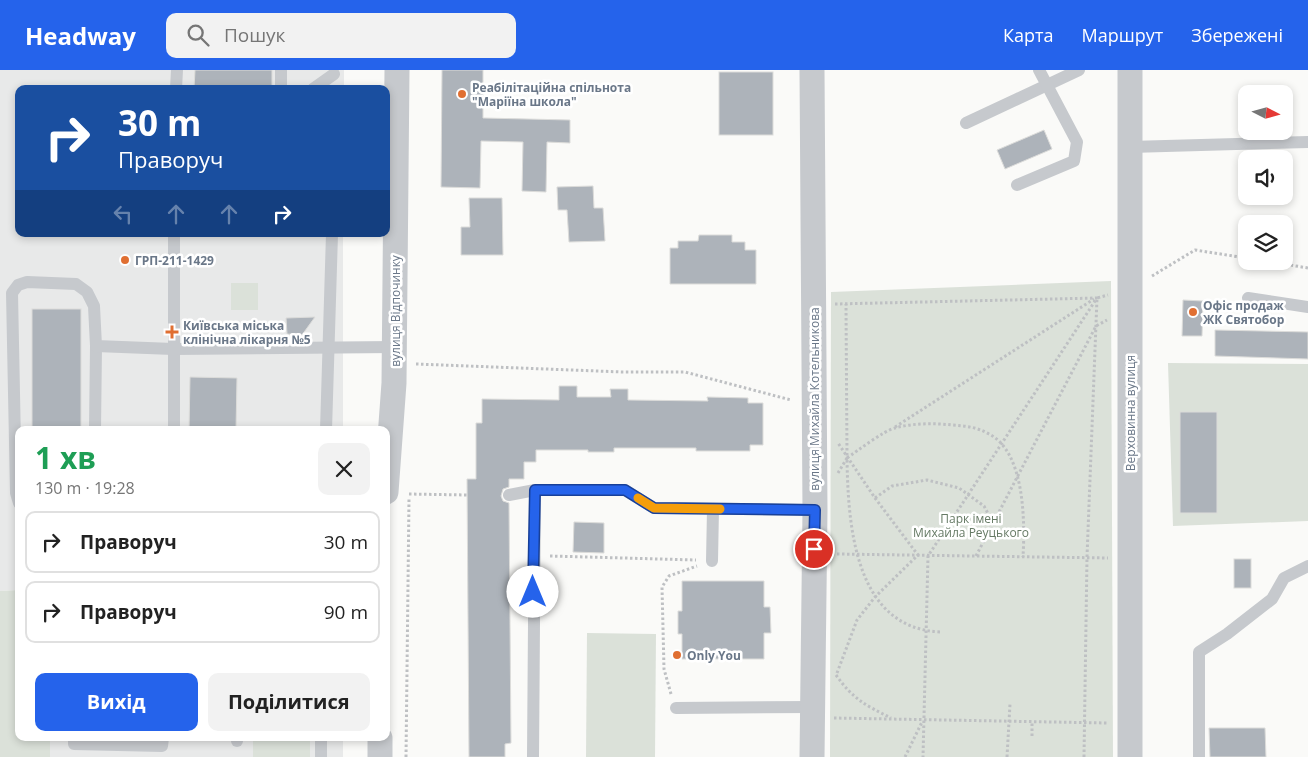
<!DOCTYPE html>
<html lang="uk">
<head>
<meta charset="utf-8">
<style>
  :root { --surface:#fff; --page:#f2f2f2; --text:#222; --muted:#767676; --line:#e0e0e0; --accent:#2563eb }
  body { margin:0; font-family:"Open Sans",sans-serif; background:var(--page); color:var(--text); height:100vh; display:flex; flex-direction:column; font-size:19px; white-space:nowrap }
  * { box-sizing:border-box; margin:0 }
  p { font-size:16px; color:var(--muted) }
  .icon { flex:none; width:28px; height:28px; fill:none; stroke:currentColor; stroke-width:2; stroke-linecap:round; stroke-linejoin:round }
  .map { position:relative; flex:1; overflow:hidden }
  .drawer { position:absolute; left:15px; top:356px; width:375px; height:315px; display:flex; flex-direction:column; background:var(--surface); border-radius:10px; box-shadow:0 2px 8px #0003 }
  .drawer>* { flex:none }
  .banner { position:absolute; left:15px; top:15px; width:375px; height:152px; border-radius:10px; box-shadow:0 2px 8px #0003; background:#1a4fa0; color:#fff; overflow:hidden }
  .needle { width:32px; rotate:96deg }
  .buttons { position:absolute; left:1238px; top:15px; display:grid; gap:10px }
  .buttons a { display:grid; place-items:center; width:55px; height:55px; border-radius:10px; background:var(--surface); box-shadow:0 2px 8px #0003; font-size:25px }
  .pin { position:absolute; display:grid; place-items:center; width:42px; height:42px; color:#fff; margin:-21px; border:2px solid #fff; border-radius:50%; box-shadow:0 1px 5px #0007 }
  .me { position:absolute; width:55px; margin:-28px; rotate:0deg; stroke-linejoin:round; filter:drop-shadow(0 0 4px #0008) }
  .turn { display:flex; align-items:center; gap:18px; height:105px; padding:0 20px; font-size:22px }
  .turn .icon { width:65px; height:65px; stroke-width:2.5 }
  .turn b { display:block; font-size:35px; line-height:42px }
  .lanes { display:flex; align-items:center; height:48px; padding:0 20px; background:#0003; justify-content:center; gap:25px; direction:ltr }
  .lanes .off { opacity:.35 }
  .round { display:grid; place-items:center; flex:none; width:52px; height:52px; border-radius:10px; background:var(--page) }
  .head { display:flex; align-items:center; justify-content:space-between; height:85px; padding:0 20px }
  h1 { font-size:30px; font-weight:700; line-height:38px; color:#1e9e55 }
  .cta { display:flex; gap:10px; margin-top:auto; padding:10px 20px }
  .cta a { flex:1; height:58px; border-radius:10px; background:var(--accent); color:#fff; font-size:20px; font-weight:700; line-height:58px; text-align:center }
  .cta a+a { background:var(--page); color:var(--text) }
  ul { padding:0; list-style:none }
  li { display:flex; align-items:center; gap:15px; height:62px; margin:0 10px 8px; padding:0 10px; border:2px solid var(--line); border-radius:10px }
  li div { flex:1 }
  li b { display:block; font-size:19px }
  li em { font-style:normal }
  header { display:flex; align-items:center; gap:30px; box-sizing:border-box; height:70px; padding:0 25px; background:var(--accent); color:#fff }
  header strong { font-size:24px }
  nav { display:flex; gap:28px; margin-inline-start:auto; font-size:18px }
  .search { width:350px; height:45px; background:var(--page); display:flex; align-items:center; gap:12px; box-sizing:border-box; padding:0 18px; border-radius:10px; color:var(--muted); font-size:19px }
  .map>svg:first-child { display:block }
  .built { fill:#e8e9e9 }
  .green { fill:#dbe1d9 }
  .building { fill:#adb3ba; stroke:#dcdcda }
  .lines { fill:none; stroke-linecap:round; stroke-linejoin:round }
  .path { stroke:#bec0c3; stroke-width:3; stroke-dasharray:2.5 2.5; stroke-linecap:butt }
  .service { stroke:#c6c9cd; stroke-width:12 }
  .minor { stroke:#c6c9cd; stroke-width:25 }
  .route-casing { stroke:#184099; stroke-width:12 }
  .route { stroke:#2563eb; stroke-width:9 }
  .slow { stroke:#f59e0b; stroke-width:9 }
  .poi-dot { fill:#e06f32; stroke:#fff; stroke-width:2 }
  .labels { text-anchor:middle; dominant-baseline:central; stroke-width:5; stroke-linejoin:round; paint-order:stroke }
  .poi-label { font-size:12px; font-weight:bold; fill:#6a7788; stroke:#fff; text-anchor:start }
  .street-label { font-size:12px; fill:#6a7788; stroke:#fff }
  .park-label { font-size:12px; fill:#667a65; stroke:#fff }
</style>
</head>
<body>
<header>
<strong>Headway</strong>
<div class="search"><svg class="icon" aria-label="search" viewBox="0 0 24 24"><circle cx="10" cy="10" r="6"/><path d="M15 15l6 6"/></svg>Пошук</div>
<nav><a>Карта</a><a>Маршрут</a><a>Збережені</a></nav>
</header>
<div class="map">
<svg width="1308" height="687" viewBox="0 0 1308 687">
  <rect width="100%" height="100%" fill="#fafaf8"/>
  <g class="built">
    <polygon points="0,0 344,0 344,19 19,19 19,164 343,164 343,360 19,360 19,520 0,521"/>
    <rect x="50" y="668" width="293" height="19"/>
  </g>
  <g class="green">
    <polygon points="1111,211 1113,687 830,687 831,222"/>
    <rect x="231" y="213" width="27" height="27"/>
    <polygon points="1168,293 1308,294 1308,451 1173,456"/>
    <polygon points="19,520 19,668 50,668 50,687 0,687 0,521"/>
    <polygon points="587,563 656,564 655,687 586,687"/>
    <rect x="253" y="668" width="57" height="19"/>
  </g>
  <g class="building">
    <polygon points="195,0 272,0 272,19 194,19"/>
    <polygon points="442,0 483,0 483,48 570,50 570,73 547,72 546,122 522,121 523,72 481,71 480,118 441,117"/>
    <rect x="719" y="2" width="54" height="63"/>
    <polygon points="1044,60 1052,79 1005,99 997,80"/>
    <polygon points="593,116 594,138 603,138 605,171 569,172 567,140 558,140 557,117"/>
    <polygon points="469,128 502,128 503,185 461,185 461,157 470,157"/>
    <polygon points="699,165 732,165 732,172 745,172 745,180 756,180 756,214 670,214 670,178 678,178 678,171 698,171"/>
    <polygon points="1183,230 1203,231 1202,266 1182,266"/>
    <rect x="32" y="239" width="49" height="121"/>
    <polygon points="315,247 302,265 287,264 286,248"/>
    <polygon points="1215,260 1308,262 1308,289 1215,286"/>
    <polygon points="190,307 237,308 236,360 189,360"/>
    <polygon points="559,316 577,316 577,327 611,327 610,319 628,319 628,330 708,331 707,327 748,328 748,333 763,333 763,375 750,375 750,381 696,381 696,378 614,378 614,382 588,382 588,380 536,380 536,392 524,392 524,409 509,409 509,417 503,419 501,426 503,431 509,433 511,673 505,674 505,687 469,687 467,409 476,409 476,353 482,353 482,329 559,330"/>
    <rect x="1180" y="342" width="37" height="101"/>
    <polygon points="574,452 604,453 604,483 573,482"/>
    <rect x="1234" y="489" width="17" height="29"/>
    <polygon points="682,511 764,511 764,537 770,537 771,563 764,563 764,589 682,589 682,564 678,564 678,541 682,541"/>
    <polygon points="1209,658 1265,658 1266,687 1210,687"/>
  </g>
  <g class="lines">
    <g class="path">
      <polyline points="1266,191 1308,198"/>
      <polyline points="1152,206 1195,180 1246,188"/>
      <polyline points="835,234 1097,228 928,486 923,687"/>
      <polyline points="416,294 623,302 685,302 791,330"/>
      <polyline points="895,357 1094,229"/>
      <polyline points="838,403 847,388 846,234"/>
      <polyline points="409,424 467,425"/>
      <polyline points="875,428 892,416 927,410 959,418 984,436 993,453"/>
      <polyline points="837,484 1108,488"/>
      <polyline points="550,486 696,490"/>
      <polyline points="976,486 1096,256 1107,250"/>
      <path d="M 940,562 C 854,558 848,454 847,388 C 857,381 885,360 895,358 C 913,353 934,353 952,355 C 966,356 977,357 989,364 C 1025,382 1025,452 1023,487"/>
      <polyline points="837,603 857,550 875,527 918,485 875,428 838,373"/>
      <path d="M 836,605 C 853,629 865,635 891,648"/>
      <polyline points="671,624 664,599 662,517 669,506 697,496"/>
      <polyline points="834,648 1108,653"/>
      <polyline points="1032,666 1032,652"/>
      <polyline points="406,687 409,428"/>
      <polyline points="905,687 922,652"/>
      <polyline points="1007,687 1010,634"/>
      <polyline points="1084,687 1087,487 1097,228 1108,225"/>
    </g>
    <g class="service">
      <polyline points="176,19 177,0"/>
      <polyline points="281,19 281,0"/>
      <polyline points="313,19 334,4"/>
      <polyline points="966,53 1079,0"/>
      <polyline points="1130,77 1308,72"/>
      <polyline points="1017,115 1074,91 1077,72 1039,0"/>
      <polyline points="1248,228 1308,237"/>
      <polyline points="95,360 96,276"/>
      <polyline points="174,360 174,164"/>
      <polyline points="326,360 332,164"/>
      <polyline points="509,425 535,420"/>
      <polyline points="19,433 16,423 12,223 18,215 27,212 76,214 87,222 94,236 96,276 173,279 395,277"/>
      <polyline points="712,491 713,439"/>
      <polyline points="676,638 813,637"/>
      <polyline points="74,668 74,674 162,676 163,668"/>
      <polyline points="237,671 237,668"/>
      <polyline points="321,687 321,668"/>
      <polyline points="533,687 535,420 625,420 654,438 815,440"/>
      <polyline points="1199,687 1199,582 1227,564 1272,529 1284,508 1308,496"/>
    </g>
    <g class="minor">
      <polyline points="1130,0 1130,687"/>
      <polyline points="386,422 394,313 397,0"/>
      <polyline points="380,668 380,687"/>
      <polyline points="812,687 815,440 812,0"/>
    </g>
  </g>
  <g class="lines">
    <g class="route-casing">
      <polyline id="route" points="533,522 535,420 625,420 654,438 815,440 814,479"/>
    </g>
    <use href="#route" class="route"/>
    <polyline class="slow" points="638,428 654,438 720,439"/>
  </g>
  <g class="poi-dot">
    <circle cx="462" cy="24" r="5"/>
    <circle cx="125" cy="190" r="5"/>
    <circle cx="1193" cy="242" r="5"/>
    <path d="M169.5 254.5h5v5h5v5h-5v5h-5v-5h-5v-5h5z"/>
    <circle cx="677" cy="585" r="5"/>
  </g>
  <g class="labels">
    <g class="poi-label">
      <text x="472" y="17">Реабілітаційна спільнота<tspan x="472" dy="14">"Маріїна школа"</tspan></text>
      <text x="135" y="190">ГРП-211-1429</text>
      <text x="1203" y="235">Офіс продаж<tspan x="1203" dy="14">ЖК Святобор</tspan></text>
      <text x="183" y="255">Київська міська<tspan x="183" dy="14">клінічна лікарня №5</tspan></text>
      <text x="687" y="585">Only You</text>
    </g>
    <g class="street-label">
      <text transform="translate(395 241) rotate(-90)">вулиця Відпочинку</text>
      <text transform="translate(814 329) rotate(-90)">вулиця Михайла Котельникова</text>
      <text transform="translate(1130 343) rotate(-90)">Верховинна вулиця</text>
    </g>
    <g class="park-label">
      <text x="971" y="448">Парк імені<tspan x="971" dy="14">Михайла Реуцького</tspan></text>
    </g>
  </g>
</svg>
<div class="buttons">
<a><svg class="needle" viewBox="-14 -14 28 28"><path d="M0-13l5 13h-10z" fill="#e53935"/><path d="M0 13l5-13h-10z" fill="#767676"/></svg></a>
<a><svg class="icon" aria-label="sound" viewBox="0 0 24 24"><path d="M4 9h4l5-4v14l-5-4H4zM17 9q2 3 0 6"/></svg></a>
<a><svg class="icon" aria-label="layers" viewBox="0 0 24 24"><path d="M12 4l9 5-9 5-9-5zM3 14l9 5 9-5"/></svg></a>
</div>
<div class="pin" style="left:814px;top:479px;background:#d93025"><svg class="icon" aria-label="arrive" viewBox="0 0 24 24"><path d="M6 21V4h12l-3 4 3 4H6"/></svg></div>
<svg class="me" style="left:533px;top:522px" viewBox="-20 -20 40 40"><circle r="19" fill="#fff"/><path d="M0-13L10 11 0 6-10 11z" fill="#2563eb"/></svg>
<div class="banner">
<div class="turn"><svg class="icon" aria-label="right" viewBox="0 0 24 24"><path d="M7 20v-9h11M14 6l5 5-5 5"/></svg><div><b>30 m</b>Праворуч</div></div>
<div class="lanes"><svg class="icon off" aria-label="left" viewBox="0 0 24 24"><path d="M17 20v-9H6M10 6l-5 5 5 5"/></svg><svg class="icon off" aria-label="ahead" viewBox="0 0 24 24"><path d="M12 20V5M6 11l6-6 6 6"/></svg><svg class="icon off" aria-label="ahead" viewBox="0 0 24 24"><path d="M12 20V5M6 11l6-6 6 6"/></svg><svg class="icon" aria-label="right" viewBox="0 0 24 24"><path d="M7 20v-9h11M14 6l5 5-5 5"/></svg></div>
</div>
<section class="drawer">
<div class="head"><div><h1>1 хв</h1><p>130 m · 19:28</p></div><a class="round"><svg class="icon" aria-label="close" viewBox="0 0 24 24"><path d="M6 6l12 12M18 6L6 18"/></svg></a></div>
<ul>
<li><svg class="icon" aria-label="right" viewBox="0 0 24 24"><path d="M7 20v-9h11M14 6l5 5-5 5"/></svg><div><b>Праворуч</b></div><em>30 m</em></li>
<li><svg class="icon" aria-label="right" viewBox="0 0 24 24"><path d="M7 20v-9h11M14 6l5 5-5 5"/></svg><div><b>Праворуч</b></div><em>90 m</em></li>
</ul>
<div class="cta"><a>Вихід</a><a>Поділитися</a></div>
</section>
</div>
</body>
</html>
